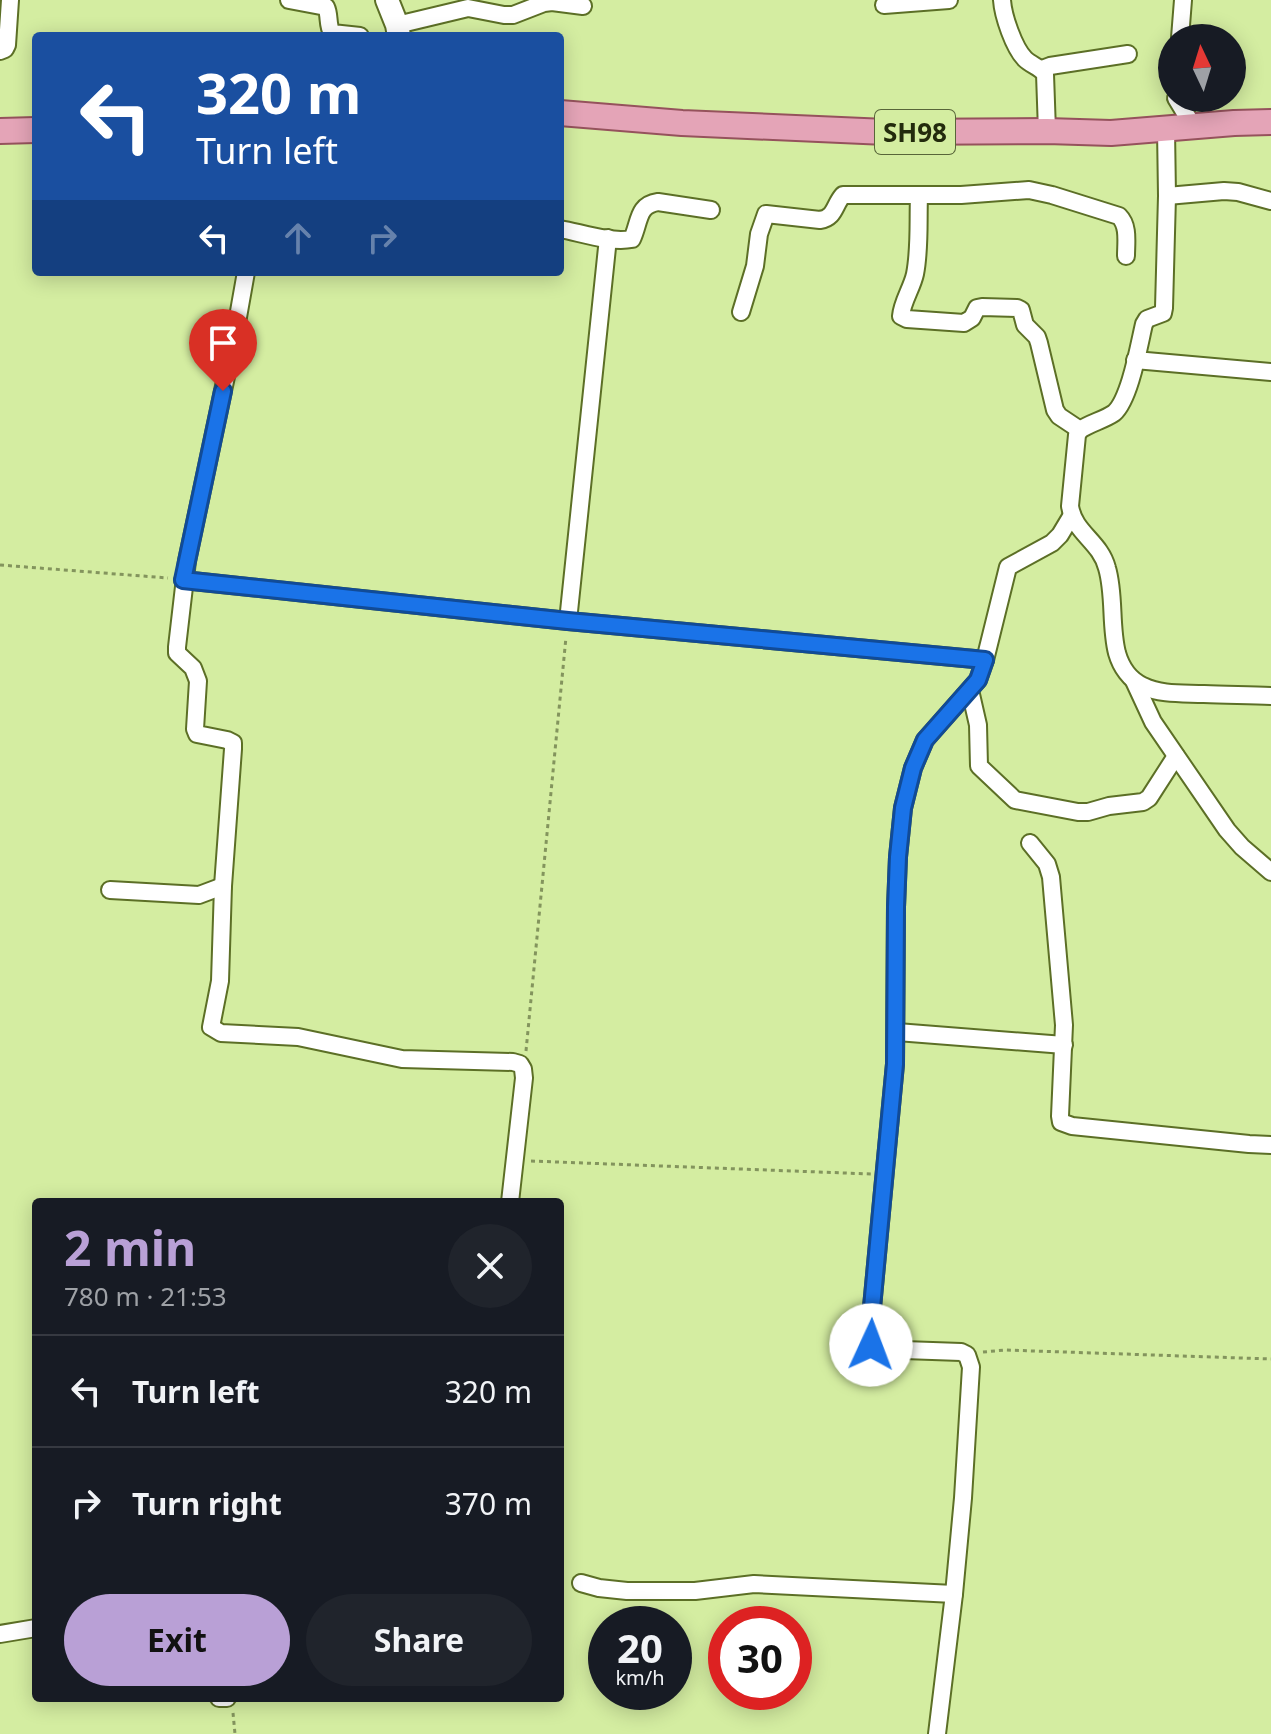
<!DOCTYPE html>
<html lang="en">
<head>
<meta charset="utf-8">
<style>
  :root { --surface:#171b24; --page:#20242c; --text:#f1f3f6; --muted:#9ea1a6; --line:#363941; --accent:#b9a0d6 }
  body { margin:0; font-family:"Noto Sans",sans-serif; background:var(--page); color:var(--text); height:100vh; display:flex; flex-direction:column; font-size:30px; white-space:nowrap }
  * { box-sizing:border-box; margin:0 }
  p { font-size:26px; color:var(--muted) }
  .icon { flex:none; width:44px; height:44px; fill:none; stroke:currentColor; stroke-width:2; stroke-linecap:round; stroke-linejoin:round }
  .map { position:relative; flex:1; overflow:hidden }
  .sheet { position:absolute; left:32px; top:1198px; width:532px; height:504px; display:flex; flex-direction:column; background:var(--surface); border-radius:8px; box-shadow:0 4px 20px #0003 }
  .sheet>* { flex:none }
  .hud { position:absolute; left:32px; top:32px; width:532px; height:244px; border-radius:8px; box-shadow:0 4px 20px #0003; background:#1a4fa0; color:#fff; overflow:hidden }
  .needle { width:52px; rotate:356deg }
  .fabs { position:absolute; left:1158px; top:24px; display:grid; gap:16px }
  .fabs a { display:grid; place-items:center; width:88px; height:88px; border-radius:50%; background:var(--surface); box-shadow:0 4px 20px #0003; font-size:40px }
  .speed { position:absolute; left:588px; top:1606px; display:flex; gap:16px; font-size:40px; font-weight:700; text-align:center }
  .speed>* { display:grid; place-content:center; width:104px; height:104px; border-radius:50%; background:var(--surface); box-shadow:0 4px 20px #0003; line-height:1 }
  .speed small { font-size:20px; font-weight:400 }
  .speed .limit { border:12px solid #d22; background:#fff; color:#111 }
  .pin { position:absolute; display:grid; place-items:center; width:68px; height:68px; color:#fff; margin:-82px -34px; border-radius:50% 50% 50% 0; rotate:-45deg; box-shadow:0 0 8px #0007 }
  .pin .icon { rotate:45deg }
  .me { position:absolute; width:88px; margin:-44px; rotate:2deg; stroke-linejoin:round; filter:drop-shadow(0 0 6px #0008) }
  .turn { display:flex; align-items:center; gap:28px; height:168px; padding:0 32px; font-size:36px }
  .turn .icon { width:104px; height:104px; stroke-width:2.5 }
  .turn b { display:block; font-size:56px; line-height:68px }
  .lanes { display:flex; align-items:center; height:76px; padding:0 32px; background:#0003; justify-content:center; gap:40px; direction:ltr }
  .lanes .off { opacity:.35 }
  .round { display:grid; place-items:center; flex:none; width:84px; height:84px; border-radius:42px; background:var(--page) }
  .summary { display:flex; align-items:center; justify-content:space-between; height:136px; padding:0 32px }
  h1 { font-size:48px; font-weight:700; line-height:60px; color:var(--accent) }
  .action { display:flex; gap:16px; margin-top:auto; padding:16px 32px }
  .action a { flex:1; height:92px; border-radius:48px; background:var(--accent); color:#111; font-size:32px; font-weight:700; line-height:92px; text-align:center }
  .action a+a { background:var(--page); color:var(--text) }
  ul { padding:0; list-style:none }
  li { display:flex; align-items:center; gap:24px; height:112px; padding:0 32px; border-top:2px solid var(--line) }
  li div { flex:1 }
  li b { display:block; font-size:30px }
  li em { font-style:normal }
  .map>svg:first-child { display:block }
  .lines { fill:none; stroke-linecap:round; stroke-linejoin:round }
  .street-casing { stroke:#5c6f26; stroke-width:20 }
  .secondary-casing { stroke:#5c6f26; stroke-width:26 }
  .primary-casing { stroke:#95525c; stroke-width:28 }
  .path { stroke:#83945d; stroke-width:3; stroke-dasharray:4 4; stroke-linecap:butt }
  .street { stroke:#fff; stroke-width:16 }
  .secondary { stroke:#fff; stroke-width:22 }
  .primary { stroke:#e4a4b7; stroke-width:24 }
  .route-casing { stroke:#114b97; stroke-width:20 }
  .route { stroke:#1a73e8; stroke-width:14 }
  .labels { text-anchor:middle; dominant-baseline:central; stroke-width:8; stroke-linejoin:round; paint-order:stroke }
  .shield { fill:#d4eda1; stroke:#586539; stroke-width:2 }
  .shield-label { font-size:26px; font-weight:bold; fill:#232b0d }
</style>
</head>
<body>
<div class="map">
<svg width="1271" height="1734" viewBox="0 0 1271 1734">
  <rect width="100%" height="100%" fill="#d4eda1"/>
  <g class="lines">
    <g class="street-casing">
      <g id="street">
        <path d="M 289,0 L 326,7 C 330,15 327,25 332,33 L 360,36"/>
        <path d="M 1002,0 C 1003,16 1014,48 1025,59 C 1031,65 1040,67 1045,74 L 1047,131"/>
        <polyline points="884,5 949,0"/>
        <polyline points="397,25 468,8 504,15 513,15 544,3 552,2 583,6"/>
        <polyline points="1180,38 1183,0"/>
        <polyline points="0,51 5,49 7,45 10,0"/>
        <polyline points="1042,69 1050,66 1128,54"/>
        <polyline points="1176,98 1193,126"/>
        <path d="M 1166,129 L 1167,196 L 1164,308 L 1163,313 L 1147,319 L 1144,324 C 1139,345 1130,399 1114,413 C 1104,420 1090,423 1080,430 L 1077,435 L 1070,506 C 1074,533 1100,541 1107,568 C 1115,595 1110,626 1117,653 C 1121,667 1130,680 1143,686 C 1161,695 1184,693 1204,694 C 1226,695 1249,695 1271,696"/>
        <path d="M 919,196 C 918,222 920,249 915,274 C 912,288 902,302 901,316 L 907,319 L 964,323 L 972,318 L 977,308 L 982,307 L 1017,308 L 1021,310 L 1025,325 L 1037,337 L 1039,343 L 1055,410 L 1059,416 L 1080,430"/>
        <polyline points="1167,196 1224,191 1238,192 1271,201"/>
        <path d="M 560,229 C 582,233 610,243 632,239 C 640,222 637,205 658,202 L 711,210"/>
        <polyline points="246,272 235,334 187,561 177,647 177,653 193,668 198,681 195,729 197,734 227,740 233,743 233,749 223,886 220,981 211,1027 221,1033 298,1037 402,1059 513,1062 520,1064 523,1069 524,1078 510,1202"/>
        <path d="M 741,312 L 755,266 L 759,234 L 766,214 L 820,220 C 835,218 834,205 843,195 L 961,195 L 1029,190 L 1052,195 L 1119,216 C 1129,226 1126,242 1126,256"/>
        <polyline points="1135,360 1271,372"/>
        <polyline points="183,580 568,621 985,660"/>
        <polyline points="568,621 608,238"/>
        <polyline points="1134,681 1153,722 1227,830 1242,847 1271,872"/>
        <polyline points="970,690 978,725 979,766 1015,800 1078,812 1088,812 1109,806 1143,802 1149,798 1176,756"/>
        <polyline points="1030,843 1047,864 1051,877 1064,1025 1060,1116 1061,1122 1072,1126 1249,1144 1271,1145"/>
        <polyline points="110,890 199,895 223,886"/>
        <polyline points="897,1032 1064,1045"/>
        <polyline points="581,1583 599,1588 627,1591 695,1591 754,1584 954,1594"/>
        <polyline points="0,1634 36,1628"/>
        <polyline points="219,1698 227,1698"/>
        <polyline points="937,1734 954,1594 963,1498 971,1367 967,1355 961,1352 875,1349 871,1345 869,1339 895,1064 896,907 898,857 903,808 913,768 925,740 978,680 985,660 1008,567 1052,543 1060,535 1072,515"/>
      </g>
    </g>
    <g class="secondary-casing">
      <polyline id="secondary" points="387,0 397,25 399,36"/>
    </g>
    <g class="primary-casing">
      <g id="primary">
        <polyline points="560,113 682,123 886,132 1047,131 1111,133 1234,123 1271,122"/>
        <polyline points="0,131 36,130"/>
      </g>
    </g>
    <g class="path">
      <polyline points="0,565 168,578"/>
      <polyline points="526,1051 566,637"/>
      <polyline points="531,1161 871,1174"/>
      <polyline points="983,1352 1005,1350 1271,1359"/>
      <polyline points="233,1713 235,1734"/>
    </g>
    <use href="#street" class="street"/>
    <use href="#secondary" class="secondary"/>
    <use href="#primary" class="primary"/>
  </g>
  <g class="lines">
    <g class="route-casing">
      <polyline id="route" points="223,391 183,580 568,621 985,660 978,680 925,740 913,768 903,808 898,857 896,907 895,1064 869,1339 871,1345"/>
    </g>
    <use href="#route" class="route"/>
  </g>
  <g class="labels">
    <rect class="shield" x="875" y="110" width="80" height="44" rx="6"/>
    <g class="shield-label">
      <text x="915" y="132">SH98</text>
    </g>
  </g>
</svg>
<div class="fabs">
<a><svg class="needle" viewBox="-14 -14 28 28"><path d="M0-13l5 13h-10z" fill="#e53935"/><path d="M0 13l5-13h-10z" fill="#9ea1a6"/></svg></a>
</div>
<div class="speed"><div>20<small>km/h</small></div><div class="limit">30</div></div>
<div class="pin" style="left:223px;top:391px;background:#d93025"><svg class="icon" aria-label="arrive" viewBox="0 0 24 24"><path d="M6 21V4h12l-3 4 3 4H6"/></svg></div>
<svg class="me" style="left:871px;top:1345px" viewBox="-20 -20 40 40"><circle r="19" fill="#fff"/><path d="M0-13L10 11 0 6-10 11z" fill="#1a73e8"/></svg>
<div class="hud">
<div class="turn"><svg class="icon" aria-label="left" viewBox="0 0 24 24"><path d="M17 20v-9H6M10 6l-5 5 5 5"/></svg><div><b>320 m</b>Turn left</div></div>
<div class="lanes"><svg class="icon" aria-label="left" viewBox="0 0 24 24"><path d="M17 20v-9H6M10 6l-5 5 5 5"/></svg><svg class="icon off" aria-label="ahead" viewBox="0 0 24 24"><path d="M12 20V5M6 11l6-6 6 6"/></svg><svg class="icon off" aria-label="right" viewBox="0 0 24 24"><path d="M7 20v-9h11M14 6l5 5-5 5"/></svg></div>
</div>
<section class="sheet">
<div class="summary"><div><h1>2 min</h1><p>780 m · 21:53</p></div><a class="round"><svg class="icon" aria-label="close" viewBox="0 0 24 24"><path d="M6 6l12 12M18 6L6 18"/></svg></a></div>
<ul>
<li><svg class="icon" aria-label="left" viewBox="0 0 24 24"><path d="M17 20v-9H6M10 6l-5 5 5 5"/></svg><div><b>Turn left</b></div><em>320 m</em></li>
<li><svg class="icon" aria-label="right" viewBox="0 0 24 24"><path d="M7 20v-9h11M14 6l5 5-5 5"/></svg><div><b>Turn right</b></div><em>370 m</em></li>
</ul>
<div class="action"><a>Exit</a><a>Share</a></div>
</section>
</div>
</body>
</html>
